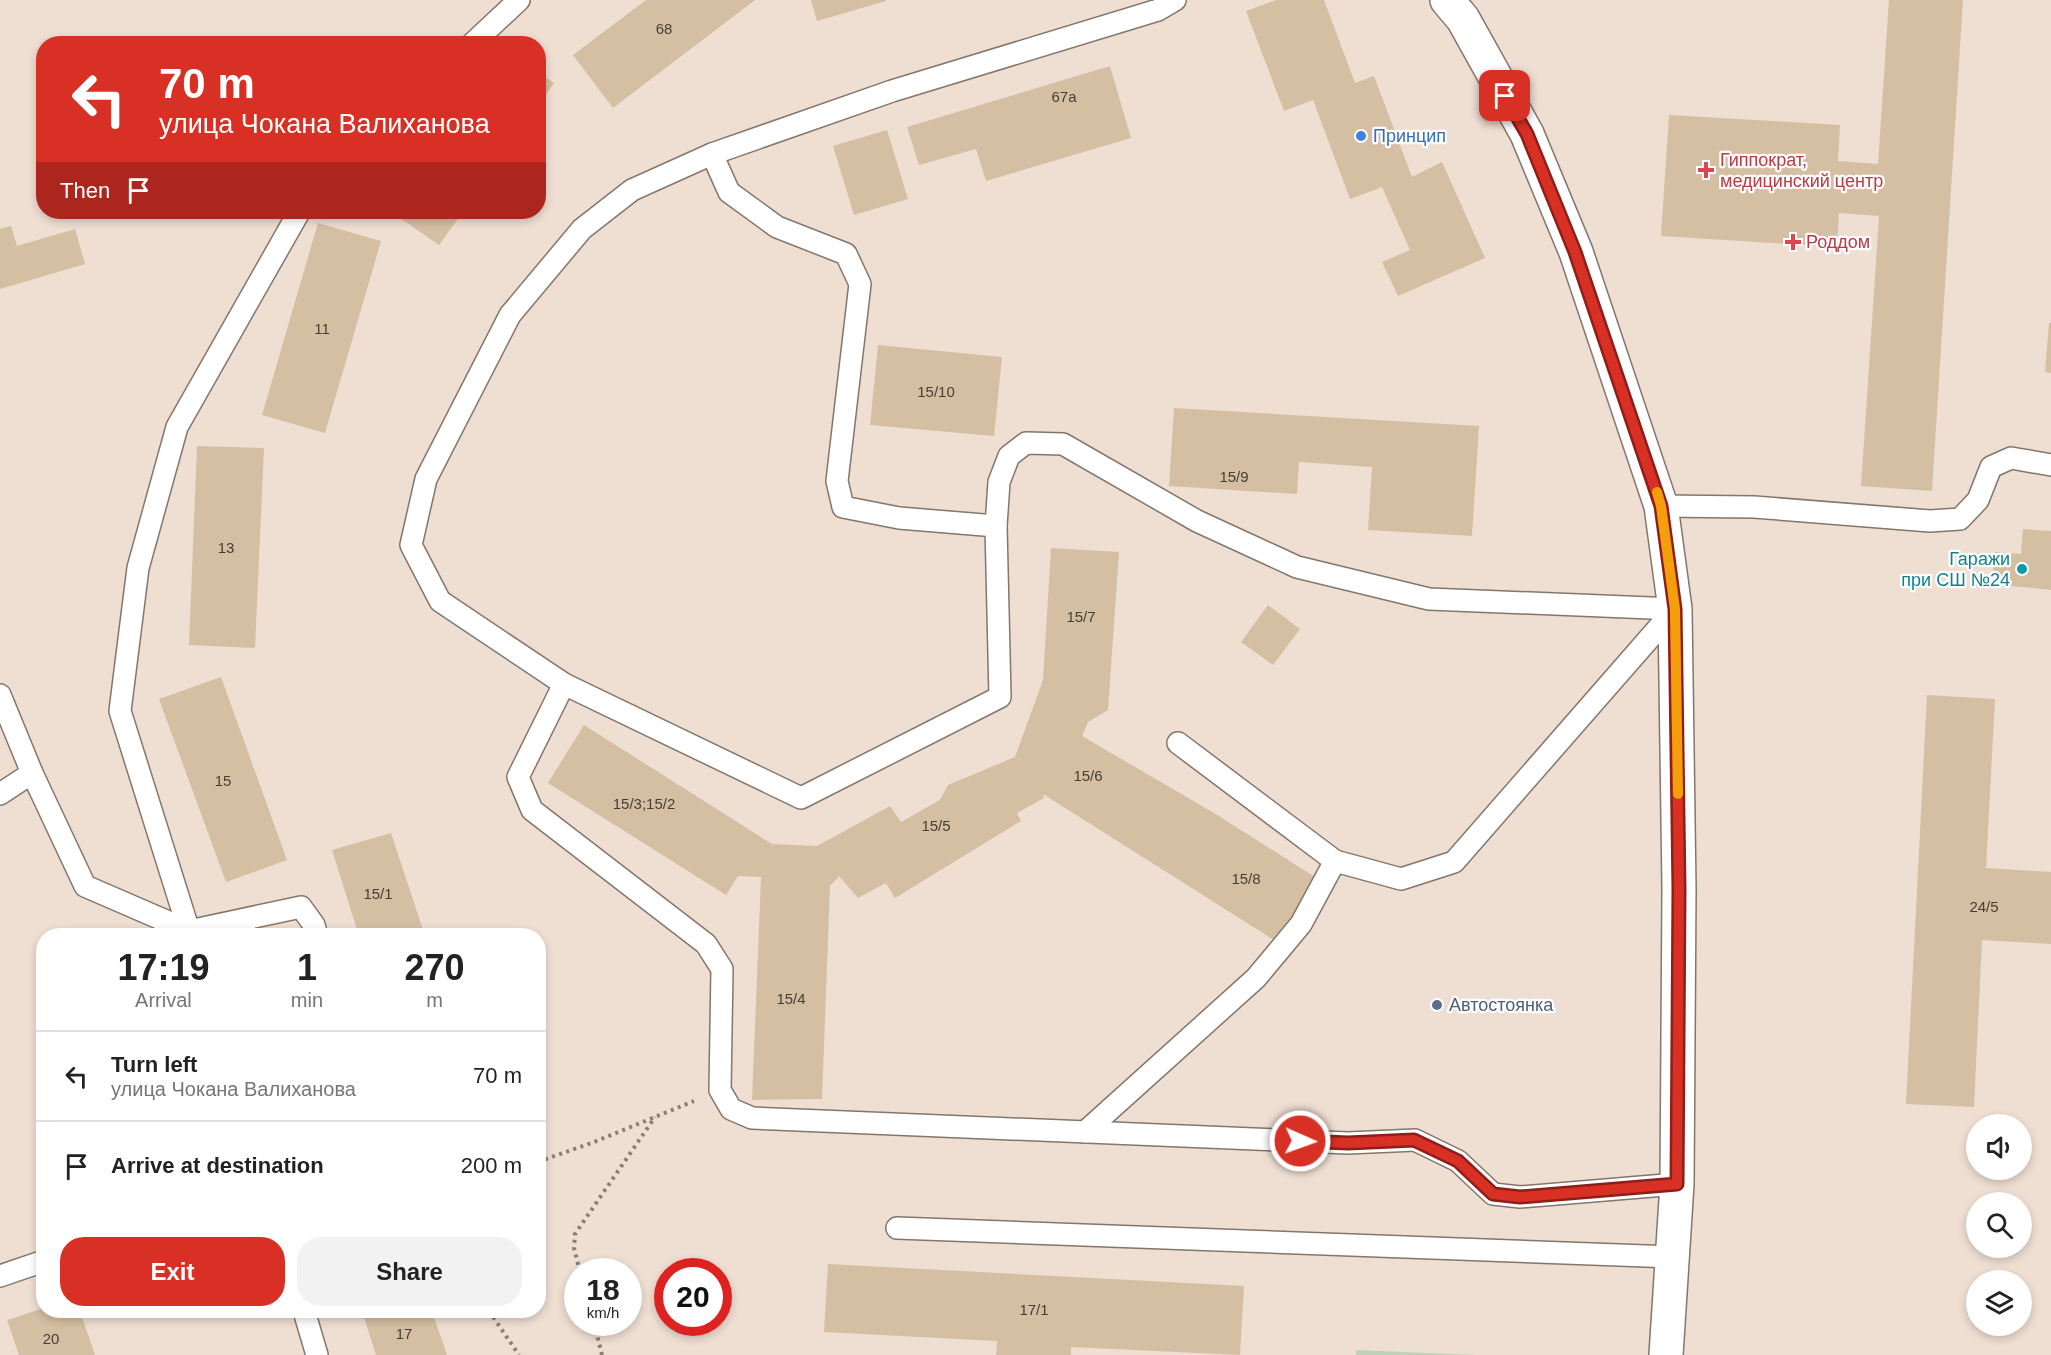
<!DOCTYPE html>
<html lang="en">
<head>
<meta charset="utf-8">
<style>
  :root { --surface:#fff; --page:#f2f2f2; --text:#222; --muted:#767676; --line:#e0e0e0; --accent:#d93025 }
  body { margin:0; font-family:Helvetica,sans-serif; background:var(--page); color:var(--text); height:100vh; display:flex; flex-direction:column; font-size:22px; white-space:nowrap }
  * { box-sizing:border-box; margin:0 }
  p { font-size:20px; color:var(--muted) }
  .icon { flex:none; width:33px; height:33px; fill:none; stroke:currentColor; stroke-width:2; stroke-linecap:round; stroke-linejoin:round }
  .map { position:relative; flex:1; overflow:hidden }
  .details { position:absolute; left:36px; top:928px; width:510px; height:390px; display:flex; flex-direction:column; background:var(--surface); border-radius:24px; box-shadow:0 3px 9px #0003 }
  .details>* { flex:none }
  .banner { position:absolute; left:36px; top:36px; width:510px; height:183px; border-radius:24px; box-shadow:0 3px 9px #0003; background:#d93025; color:#fff; overflow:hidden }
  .controls { position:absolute; left:1966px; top:1114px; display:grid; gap:12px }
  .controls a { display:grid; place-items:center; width:66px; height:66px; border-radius:50%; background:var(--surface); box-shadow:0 3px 9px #0003; font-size:30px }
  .speed { position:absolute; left:564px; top:1258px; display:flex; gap:12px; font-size:30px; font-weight:700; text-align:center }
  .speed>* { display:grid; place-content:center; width:78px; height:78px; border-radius:50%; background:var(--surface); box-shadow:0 3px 9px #0003; line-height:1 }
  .speed small { font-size:15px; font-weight:400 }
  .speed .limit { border:9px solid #d22; background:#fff; color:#111 }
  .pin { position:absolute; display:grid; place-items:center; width:51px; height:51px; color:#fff; margin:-26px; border-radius:12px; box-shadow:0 3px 9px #0006 }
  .me { position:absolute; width:66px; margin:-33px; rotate:92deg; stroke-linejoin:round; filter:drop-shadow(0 0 4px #0008) }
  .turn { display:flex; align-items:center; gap:21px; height:126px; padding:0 24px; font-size:27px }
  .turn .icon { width:78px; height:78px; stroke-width:2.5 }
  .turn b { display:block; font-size:42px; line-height:51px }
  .then { display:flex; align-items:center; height:57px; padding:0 24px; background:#0003; gap:12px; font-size:22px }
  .eta { display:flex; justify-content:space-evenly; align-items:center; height:102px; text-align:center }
  .eta b { font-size:36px; font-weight:800; line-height:42px }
  .cta { display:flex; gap:12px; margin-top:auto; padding:12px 24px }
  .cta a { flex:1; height:69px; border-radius:24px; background:var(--accent); color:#fff; font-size:24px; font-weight:800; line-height:69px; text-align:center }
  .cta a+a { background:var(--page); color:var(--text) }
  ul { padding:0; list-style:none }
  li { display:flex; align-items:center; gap:18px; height:90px; padding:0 24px; border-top:2px solid var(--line) }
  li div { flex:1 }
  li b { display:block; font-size:22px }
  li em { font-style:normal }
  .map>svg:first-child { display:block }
  .green { fill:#bdd1bb }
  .building { fill:#d5bfa3 }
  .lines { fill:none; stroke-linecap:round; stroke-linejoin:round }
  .lane-casing { stroke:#84766b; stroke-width:24 }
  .street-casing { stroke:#84766b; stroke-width:36 }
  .path { stroke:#897e75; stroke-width:4; stroke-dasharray:3 4.5; stroke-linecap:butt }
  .lane { stroke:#fff; stroke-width:21 }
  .street { stroke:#fff; stroke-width:33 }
  .route-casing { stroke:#8d1f18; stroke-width:15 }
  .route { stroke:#d93025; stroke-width:10 }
  .slow { stroke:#f59e0b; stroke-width:10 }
  .shop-dot { fill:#3f7fe0; stroke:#fff; stroke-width:2 }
  .health-dot { fill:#e0444e; stroke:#fff; stroke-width:2 }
  .culture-dot { fill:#0f9aa8; stroke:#fff; stroke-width:2 }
  .service-dot { fill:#5c6f8a; stroke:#fff; stroke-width:2 }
  .labels { text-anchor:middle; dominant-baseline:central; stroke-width:4.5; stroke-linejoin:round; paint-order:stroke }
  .number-label { font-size:15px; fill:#463d33 }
  .shop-label { font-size:18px; fill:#366cbe; stroke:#fff; text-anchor:start }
  .health-label { font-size:18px; fill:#be3a42; stroke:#fff; text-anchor:start }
  .culture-label { font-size:18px; fill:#0d838f; stroke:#fff; text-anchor:end }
  .service-label { font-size:18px; fill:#4e5e75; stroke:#fff; text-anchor:start }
</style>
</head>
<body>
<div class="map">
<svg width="2051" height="1355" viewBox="0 0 2051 1355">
  <rect width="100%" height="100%" fill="#efded2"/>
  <polygon class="green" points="1356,1350 1475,1355 1356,1355"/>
  <g class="building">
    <polygon points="646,0 755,0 613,108 573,55"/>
    <polygon points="811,0 886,0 886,1 817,21"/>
    <polygon points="1276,0 1324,0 1355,83 1374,76 1412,177 1442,162 1485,258 1398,296 1382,262 1410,250 1382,187 1350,199 1313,100 1284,111 1246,11"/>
    <polygon points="1889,0 1963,0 1932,491 1861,486 1879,216 1839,213 1837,247 1661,236 1669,115 1840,125 1838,161 1878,164"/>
    <polygon points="1110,66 1131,138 986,181 976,149 919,165 907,127"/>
    <polygon points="538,72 554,83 538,105"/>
    <polygon points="887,130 908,199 854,215 833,146"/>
    <polygon points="391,212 463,212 439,245"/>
    <polygon points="318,223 381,241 325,433 262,415"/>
    <polygon points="11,226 17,246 75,229 85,264 0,289 0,229"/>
    <polygon points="2049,323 2051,323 2051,373 2045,372"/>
    <polygon points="878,345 1002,357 994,436 870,425"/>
    <polygon points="1174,408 1479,426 1472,536 1368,530 1372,467 1299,462 1297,494 1169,486"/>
    <polygon points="197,446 264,448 255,648 189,645"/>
    <polygon points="2023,529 2051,531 2051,590 1992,584 1995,552 2021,554"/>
    <polygon points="1051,548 1119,552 1108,710 1088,722 1082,736 1214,813 1318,879 1277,942 1043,794 1044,798 1017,813 1021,821 895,898 886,883 858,898 839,876 830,886 822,1099 752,1100 761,877 738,876 726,895 548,783 584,725 772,844 817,846 890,806 901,822 940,800 948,785 1015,757 1043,680"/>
    <polygon points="1268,605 1300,629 1273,665 1241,642"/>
    <polygon points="221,677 287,860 226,882 159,699"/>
    <polygon points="1927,695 1995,699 1986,868 2051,872 2051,944 1982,940 1974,1107 1906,1104"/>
    <polygon points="391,833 425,936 359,936 332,850"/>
    <polygon points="828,1264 1244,1286 1240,1355 1071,1347 1071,1355 996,1355 997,1341 824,1332"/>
    <polygon points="44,1308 44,1311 80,1311 95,1355 19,1355 7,1320"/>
    <polygon points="362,1311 432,1311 447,1355 376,1355"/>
  </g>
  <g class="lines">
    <g class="lane-casing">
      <g id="lane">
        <polyline points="1175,0 1158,10 892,91 712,154 632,190 582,229 510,315 426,479 411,545 440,601 564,684 518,777 532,810 706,944 722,969 720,1090 731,1109 752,1118 1348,1143 1415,1140 1458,1161 1493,1194 1520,1197 1677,1184"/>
        <polyline points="472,44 519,0"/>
        <polyline points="299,212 177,427 138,568 120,711 189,931 301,907 314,925 317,936"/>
        <polyline points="1661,506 1754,507 1930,521 1960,519 1978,500 1991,467 2011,458 2051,465"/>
        <polyline points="996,526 999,482 1009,456 1026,443 1063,444 1197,521 1297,567 1429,599 1675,609"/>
        <polyline points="564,684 801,798 1000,697 996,526 899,518 843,507 837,481 860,284 846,254 777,227 729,192 712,154"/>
        <polyline points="0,695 32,773 85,886 189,931 190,936"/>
        <polyline points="1178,743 1335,861 1401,879 1454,862 1675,609"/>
        <polyline points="0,794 32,773"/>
        <polyline points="1085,1132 1256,978 1301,924 1335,861"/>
        <polyline points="897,1228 1673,1257"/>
        <polyline points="0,1276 44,1261"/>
        <polyline points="304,1311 317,1355"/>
      </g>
    </g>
    <g class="street-casing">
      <polyline id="street" points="1447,0 1463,19 1527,134 1576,252 1661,506 1675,609 1679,889 1677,1184 1666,1355"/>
    </g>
    <g class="path">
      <polyline points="538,1162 594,1142 694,1101"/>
      <polyline points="580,1272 574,1248 575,1234 655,1117"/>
      <polyline points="489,1311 519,1355"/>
      <polyline points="594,1323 602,1355"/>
    </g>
    <use href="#lane" class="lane"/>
    <use href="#street" class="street"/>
  </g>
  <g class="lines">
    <g class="route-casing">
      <polyline id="route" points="1300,1141 1348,1143 1414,1140 1458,1161 1493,1194 1520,1197 1677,1184 1679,889 1675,609 1661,506 1575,252 1527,134 1505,96"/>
    </g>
    <use href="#route" class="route"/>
    <polyline class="slow" points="1657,492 1661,506 1675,609 1678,794"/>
  </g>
  <circle class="shop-dot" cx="1361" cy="136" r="6"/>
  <g class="health-dot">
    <path d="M1703 161h6v6h6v6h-6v6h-6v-6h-6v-6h6z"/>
    <path d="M1790 233h6v6h6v6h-6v6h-6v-6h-6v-6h6z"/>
  </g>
  <circle class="culture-dot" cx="2022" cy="569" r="6"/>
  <circle class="service-dot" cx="1437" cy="1005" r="6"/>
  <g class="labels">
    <g class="number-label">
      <text x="664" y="28">68</text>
      <text x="1064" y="96">67а</text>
      <text x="322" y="328">11</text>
      <text x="936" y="391">15/10</text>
      <text x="1234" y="476">15/9</text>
      <text x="226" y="547">13</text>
      <text x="1081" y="616">15/7</text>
      <text x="1088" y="775">15/6</text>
      <text x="223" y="780">15</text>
      <text x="644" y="803">15/3;15/2</text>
      <text x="936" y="825">15/5</text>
      <text x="1246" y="878">15/8</text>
      <text x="378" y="893">15/1</text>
      <text x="1984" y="906">24/5</text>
      <text x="791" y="998">15/4</text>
      <text x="1034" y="1309">17/1</text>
      <text x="404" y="1333">17</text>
      <text x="51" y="1338">20</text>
    </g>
    <g class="shop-label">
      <text x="1373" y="136">Принцип</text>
    </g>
    <g class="health-label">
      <text x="1720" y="160">Гиппократ,<tspan x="1720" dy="21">медицинский центр</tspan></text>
      <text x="1806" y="242">Роддом</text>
    </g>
    <g class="culture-label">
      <text x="2010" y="559">Гаражи<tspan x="2010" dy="21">при СШ №24</tspan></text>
    </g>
    <g class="service-label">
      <text x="1449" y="1005">Автостоянка</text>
    </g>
  </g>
</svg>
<div class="controls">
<a><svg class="icon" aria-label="sound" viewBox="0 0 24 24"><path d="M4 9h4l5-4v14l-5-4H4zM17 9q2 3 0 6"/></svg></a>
<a><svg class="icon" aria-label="search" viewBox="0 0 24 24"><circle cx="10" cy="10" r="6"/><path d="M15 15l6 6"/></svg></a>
<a><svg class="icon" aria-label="layers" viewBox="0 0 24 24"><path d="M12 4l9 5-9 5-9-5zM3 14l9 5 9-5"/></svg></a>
</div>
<div class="speed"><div>18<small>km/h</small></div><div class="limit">20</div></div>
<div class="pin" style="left:1505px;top:96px;background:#d93025"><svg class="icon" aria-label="arrive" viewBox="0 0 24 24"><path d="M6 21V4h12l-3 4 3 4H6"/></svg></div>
<svg class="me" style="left:1300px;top:1141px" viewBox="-20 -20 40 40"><circle r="17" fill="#d93025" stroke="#fff" stroke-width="3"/><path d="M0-11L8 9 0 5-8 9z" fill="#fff"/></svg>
<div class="banner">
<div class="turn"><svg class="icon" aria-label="left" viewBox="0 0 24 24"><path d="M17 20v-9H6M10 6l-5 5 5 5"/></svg><div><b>70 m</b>улица Чокана Валиханова</div></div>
<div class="then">Then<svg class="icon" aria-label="arrive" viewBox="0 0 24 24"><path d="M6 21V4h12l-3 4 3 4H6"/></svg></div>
</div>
<section class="details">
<div class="eta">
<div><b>17:19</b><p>Arrival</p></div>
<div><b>1</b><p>min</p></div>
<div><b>270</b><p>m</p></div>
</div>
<ul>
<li><svg class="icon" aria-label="left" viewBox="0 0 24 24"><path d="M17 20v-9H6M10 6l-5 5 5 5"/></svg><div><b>Turn left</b><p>улица Чокана Валиханова</p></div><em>70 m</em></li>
<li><svg class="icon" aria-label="arrive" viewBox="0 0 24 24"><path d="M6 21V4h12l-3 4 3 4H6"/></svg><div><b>Arrive at destination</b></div><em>200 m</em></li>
</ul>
<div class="cta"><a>Exit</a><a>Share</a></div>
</section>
</div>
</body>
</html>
